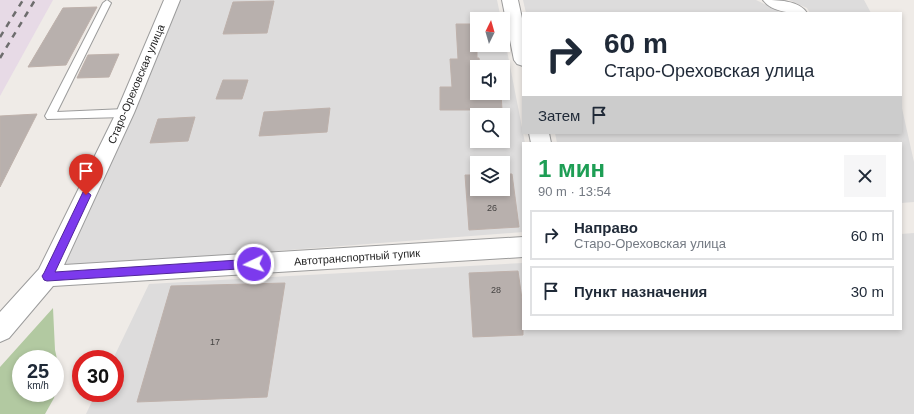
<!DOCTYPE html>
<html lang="ru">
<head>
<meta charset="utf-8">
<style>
  :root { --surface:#fff; --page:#f6f6f7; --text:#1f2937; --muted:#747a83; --line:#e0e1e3 }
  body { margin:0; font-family:Arial,sans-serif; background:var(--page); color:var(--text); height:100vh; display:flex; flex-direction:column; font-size:15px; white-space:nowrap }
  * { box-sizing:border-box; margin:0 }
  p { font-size:13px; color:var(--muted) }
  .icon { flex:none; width:22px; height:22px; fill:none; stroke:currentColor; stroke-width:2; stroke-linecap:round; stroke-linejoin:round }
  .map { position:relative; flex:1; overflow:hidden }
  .side { position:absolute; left:522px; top:142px; width:380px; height:188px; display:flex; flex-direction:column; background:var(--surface); border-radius:0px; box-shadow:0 2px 6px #0003 }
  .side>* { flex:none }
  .top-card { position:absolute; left:522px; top:12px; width:380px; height:122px; border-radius:0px; box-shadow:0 2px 6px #0003; background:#fff; color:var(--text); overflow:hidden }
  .needle { width:26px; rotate:5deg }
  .controls { position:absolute; left:470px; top:12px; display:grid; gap:8px }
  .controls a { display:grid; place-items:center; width:40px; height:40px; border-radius:0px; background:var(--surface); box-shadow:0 2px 6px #0003; font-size:20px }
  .speed { position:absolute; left:12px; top:350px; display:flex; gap:8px; font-size:20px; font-weight:700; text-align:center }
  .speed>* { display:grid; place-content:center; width:52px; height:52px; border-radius:50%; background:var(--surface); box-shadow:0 2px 6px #0003; line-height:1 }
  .speed small { font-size:10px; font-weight:400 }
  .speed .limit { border:6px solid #d22; background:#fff; color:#111 }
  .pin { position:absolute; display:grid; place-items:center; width:34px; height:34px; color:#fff; margin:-41px -17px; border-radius:50% 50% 50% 0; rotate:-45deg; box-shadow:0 0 4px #0007 }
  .pin .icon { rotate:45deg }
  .me { position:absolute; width:44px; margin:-22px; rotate:266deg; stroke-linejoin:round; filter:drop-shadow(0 0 3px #0008) }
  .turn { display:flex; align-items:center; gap:14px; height:84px; padding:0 16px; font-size:18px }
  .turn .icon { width:52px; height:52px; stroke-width:2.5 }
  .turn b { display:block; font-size:28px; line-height:34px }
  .then { display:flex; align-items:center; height:38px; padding:0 16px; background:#0003; gap:8px; font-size:15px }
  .round { display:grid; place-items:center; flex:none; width:42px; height:42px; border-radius:0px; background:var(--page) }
  .overview { display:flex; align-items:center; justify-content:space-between; height:68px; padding:0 16px }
  h1 { font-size:24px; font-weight:700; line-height:30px; color:#1e9e55 }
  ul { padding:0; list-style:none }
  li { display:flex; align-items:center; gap:12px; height:50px; margin:0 8px 6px; padding:0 8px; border:2px solid var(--line); border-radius:0px }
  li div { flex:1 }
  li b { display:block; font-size:15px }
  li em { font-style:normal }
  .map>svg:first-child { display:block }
  .residential { fill:#dddcdc; fill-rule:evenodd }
  .industrial { fill:#e7dae6 }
  .forest { fill:#b2c9a1 }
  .building { fill:#b8b0ad; stroke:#beb1ab }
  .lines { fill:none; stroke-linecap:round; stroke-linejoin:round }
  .service-casing { stroke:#9c9c9c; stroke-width:2 }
  .minor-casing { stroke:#9c9c9c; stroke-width:2 }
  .service { fill:#fff; fill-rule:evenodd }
  .minor { fill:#fff; fill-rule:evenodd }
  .rail { stroke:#6d6d6d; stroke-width:2.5; stroke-dasharray:6 6; stroke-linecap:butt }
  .route { fill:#7c3aed; stroke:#51269a }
  .labels { text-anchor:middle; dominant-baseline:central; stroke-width:3.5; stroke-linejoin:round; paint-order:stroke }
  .number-label { font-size:9px; fill:#454342 }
  .street-label { font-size:11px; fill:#1f1f1f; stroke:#fff }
</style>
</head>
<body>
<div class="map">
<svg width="914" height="414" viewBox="0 0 914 414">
  <rect width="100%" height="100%" fill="#efebe7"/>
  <g class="residential">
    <path d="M 178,0 L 497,0 L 501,19 L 477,19 L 477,45 L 503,45 L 503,30 L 525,143 L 523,143 L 523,232 L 57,268 ZM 477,67 L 503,67 L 503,93 L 477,93 ZM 477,115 L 503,115 L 503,141 L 477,141 ZM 477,163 L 503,163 L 503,189 L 477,189 Z"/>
    <polygon points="523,0 756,0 783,13 526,13"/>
    <polygon points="789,0 864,0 871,13 810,13 807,8"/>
    <polygon points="901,104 914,162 914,202 901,203 901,143 557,143 555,133 901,133"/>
    <polygon points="914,233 914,414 86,414 96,393 115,393 115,359 113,359 149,284 523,263 523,329 901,329 901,234"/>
  </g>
  <polygon class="industrial" points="0,0 53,0 0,96"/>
  <polygon class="forest" points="53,308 55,350 60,372 55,393 55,359 21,359 21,393 55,393 54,398 45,414 0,414 0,367"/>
  <g class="building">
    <polygon points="274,1 267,33 223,34 233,2"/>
    <polygon points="97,7 66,65 28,67 63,8"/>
    <polygon points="456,24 477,24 477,58 479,58 480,67 477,67 477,93 501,93 502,110 440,110 440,87 452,87 450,59 458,59"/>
    <polygon points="119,54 109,77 77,78 88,55"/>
    <polygon points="223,80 248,80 242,99 216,99"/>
    <polygon points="330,108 327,132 259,136 264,112"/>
    <polygon points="37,114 0,187 0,116"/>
    <polygon points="195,117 188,141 150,143 158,119"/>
    <polygon points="503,174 512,174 519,227 469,230 465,175 477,175 477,189 503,189"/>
    <polygon points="518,271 523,306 523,335 473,337 469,273"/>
    <polygon points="285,283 267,397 137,402 171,286"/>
  </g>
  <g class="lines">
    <g class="service-casing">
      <polygon id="service" points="107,0 111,3 57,112 125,109 130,113 125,117 47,119 45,116 103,3"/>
    </g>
    <g class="minor-casing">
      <g id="minor">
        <polygon points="164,0 180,0 134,113 64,265 523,237 523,257 53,286 9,338 0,342 0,312 39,269 116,113"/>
        <polygon points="502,0 518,0 523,23 523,66 517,64 514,60"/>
        <path d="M 763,0 C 777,0 799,0 807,13 C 793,13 772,13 763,0 Z"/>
        <polygon points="529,133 549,133 551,143 531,143"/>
      </g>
    </g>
    <use href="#service" class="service"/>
    <use href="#minor" class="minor"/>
    <g class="rail">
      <polyline points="0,37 23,0"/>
      <polyline points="0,58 35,0"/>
    </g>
  </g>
  <polygon class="route" points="86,191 91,195 55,272 254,259 257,260 258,264 257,267 254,268 47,281 44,280 42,276 44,273 83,192"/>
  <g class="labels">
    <g class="number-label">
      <text x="492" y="208">26</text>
      <text x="496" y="290">28</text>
      <text x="215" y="342">17</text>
    </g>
    <g class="street-label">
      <text transform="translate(136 84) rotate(-67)">Старо-Ореховская улица</text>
      <text transform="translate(357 257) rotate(-4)">Автотранспортный тупик</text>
    </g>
  </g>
</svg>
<div class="controls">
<a><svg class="needle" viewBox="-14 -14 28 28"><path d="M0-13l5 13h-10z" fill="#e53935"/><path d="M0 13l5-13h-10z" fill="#747a83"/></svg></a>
<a><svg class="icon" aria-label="sound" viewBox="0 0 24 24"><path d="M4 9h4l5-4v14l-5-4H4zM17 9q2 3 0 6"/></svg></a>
<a><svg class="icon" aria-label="search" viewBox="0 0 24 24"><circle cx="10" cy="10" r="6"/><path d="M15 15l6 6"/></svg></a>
<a><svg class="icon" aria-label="layers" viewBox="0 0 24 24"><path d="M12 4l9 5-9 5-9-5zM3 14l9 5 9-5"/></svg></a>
</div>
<div class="speed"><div>25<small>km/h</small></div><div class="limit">30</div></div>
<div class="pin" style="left:86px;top:195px;background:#d93025"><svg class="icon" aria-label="arrive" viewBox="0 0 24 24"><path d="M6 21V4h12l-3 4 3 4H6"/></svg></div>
<svg class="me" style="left:254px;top:264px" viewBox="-20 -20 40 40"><circle r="17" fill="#7c3aed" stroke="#fff" stroke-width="3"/><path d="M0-11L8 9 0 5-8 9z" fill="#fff"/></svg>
<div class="top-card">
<div class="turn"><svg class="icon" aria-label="right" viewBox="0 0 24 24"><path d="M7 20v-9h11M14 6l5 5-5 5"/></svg><div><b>60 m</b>Старо-Ореховская улица</div></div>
<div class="then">Затем<svg class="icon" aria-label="arrive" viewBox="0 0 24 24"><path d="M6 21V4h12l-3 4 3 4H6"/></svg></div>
</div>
<section class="side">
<div class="overview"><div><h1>1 мин</h1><p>90 m · 13:54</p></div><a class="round"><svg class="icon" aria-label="close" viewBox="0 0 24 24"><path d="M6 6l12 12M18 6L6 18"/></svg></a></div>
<ul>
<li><svg class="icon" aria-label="right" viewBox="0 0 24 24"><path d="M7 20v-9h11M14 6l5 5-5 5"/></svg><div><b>Направо</b><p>Старо-Ореховская улица</p></div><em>60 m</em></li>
<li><svg class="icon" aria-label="arrive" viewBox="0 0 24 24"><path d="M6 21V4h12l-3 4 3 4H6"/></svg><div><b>Пункт назначения</b></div><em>30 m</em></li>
</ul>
</section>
</div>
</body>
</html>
